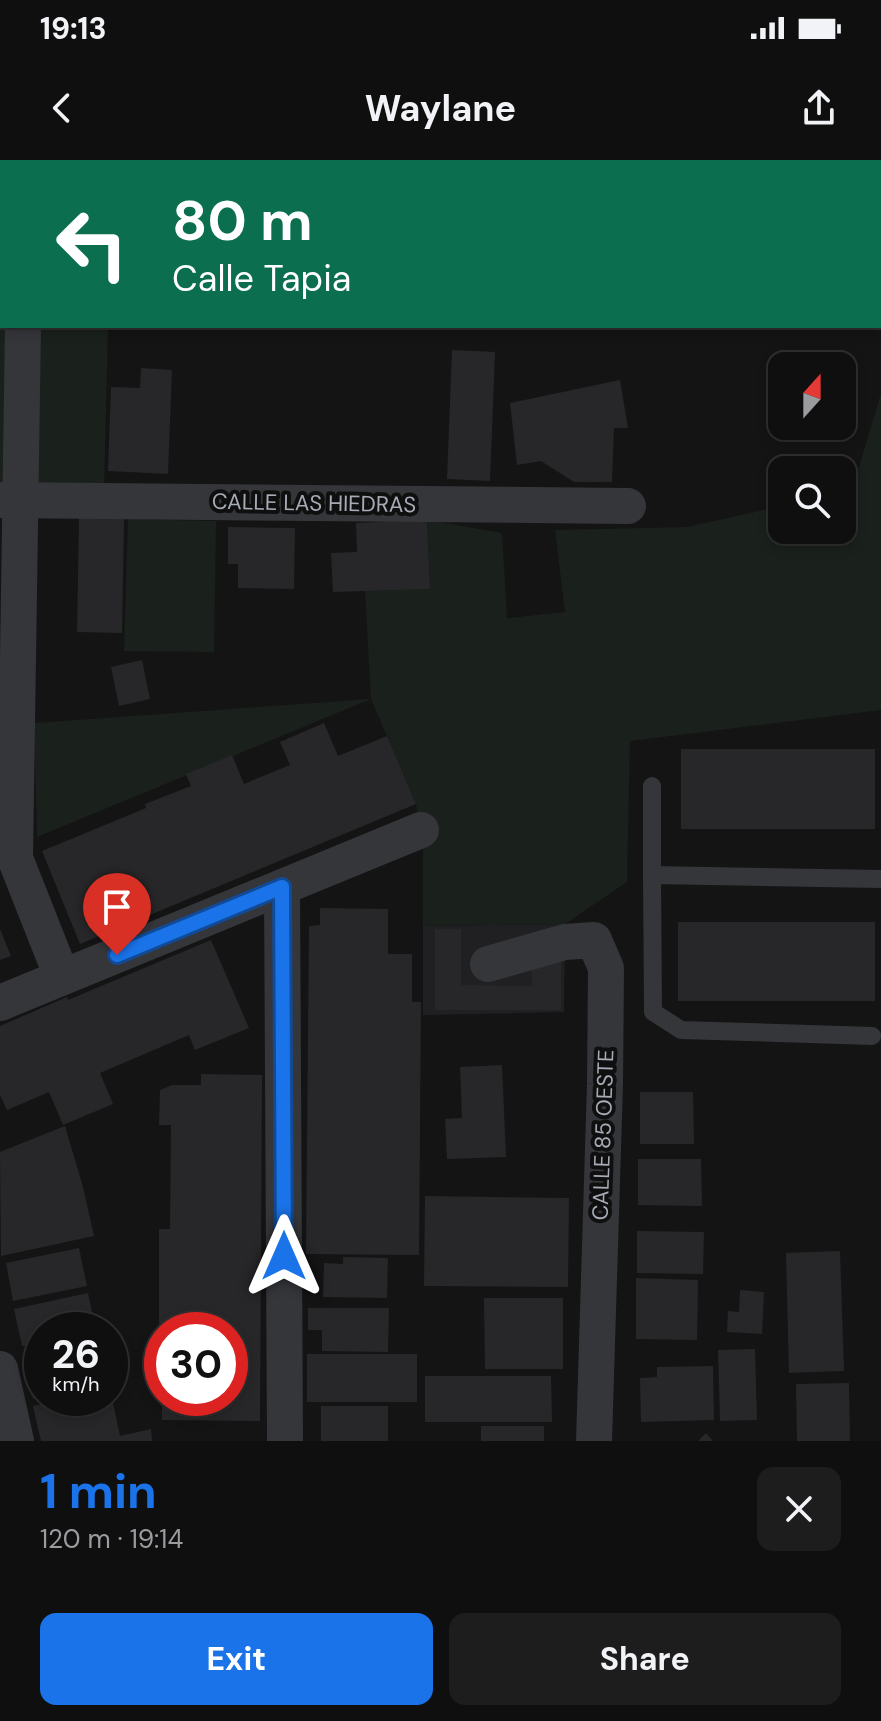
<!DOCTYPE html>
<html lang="en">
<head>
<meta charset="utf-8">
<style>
  :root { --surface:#0f0f10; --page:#1d1d1e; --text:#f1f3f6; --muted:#9b9c9f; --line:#2f2f30; --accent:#1a73e8 }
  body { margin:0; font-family:"DM Sans",sans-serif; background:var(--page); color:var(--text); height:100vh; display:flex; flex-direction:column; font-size:30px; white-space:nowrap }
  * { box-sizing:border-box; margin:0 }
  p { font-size:26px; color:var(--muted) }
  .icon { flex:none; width:44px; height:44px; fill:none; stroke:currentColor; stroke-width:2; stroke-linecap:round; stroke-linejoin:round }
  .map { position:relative; height:1281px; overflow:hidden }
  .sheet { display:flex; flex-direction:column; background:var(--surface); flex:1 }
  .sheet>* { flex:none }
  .banner { position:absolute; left:0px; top:0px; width:882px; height:168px; box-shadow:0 4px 12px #0003,0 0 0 2px var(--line); background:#0b6e4f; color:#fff; overflow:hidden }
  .needle { width:52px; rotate:21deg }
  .controls { position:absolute; left:768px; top:192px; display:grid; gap:16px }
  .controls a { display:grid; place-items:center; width:88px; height:88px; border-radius:16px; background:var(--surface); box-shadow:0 4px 12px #0003,0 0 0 2px var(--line); font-size:40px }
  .speed { position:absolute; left:24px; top:1152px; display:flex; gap:16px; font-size:40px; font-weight:700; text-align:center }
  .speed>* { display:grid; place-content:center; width:104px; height:104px; border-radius:50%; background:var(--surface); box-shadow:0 4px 12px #0003,0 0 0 2px var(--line); line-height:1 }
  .speed small { font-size:20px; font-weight:400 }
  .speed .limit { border:12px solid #d22; background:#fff; color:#111 }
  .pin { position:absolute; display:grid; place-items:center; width:68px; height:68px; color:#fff; margin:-82px -34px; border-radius:50% 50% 50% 0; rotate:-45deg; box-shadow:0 0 8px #0007 }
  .pin .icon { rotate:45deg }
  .me { position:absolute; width:88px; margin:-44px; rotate:0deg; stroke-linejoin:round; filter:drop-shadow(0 0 6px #0008) }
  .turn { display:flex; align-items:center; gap:28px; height:168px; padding:0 40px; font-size:36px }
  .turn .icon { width:104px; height:104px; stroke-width:2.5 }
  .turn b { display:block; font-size:56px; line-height:68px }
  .round { display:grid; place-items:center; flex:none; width:84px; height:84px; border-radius:16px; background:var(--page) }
  .overview { display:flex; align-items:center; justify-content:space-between; height:136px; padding:0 40px }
  h1 { font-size:48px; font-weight:700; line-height:60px; color:var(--accent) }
  .primary-button { display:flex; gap:16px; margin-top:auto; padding:16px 40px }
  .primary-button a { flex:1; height:92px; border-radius:16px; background:var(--accent); color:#fff; font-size:32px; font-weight:700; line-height:92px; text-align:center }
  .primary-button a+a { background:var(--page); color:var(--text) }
  .status { display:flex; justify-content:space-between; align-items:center; height:56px; padding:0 40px; background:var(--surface); direction:ltr }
  .status svg { height:22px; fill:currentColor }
  header { display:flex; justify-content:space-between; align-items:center; height:104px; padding:0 40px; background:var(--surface); font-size:36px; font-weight:700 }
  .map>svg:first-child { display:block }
  .built { fill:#202022 }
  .green { fill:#1a201b }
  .building { fill:#272729 }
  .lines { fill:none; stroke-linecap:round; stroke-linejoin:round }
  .service { stroke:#35363a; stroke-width:18 }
  .minor { stroke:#35363a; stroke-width:36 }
  .route-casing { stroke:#114b97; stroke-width:20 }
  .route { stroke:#1a73e8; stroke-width:14 }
  .labels { text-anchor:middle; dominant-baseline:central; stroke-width:8; stroke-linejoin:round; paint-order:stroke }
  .street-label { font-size:22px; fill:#a6abb5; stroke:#0f0f10 }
</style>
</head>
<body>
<div class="status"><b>19:13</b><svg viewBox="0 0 49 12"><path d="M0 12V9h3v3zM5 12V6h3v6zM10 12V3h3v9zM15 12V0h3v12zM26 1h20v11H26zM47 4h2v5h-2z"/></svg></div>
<header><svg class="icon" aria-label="back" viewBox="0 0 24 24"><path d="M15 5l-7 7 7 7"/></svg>Waylane<svg class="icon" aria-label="share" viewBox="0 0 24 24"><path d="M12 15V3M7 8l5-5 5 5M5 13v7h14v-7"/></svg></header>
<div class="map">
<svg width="881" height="1281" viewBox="0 0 881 1281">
  <rect width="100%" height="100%" fill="#141415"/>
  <polygon class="built" points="565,764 564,852 423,855 423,766"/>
  <g class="green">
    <polygon points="631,0 881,0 881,117 880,2 631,2"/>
    <polygon points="0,111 2,166 18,166 12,319 0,329"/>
    <polygon points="32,166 108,166 104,332 35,322"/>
    <polygon points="881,233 881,550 630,581 627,722 565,764 423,766 423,692 416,644 371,539 37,677 34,563 371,539 365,431 430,429 427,360 502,373 507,458 565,452 555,370 687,367 782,346 782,370 842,370 842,333 852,331"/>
    <polygon points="128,359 216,361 214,492 124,491"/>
  </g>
  <g class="building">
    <polygon points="452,190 495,192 490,321 447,319"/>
    <polygon points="141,208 172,210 168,314 108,311 111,227 140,228"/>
    <polygon points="620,220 628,268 614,268 612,322 574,322 541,301 517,305 510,243"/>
    <polygon points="79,358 124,359 122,473 77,472"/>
    <polygon points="427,360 430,429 333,432 331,393 357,392 356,363"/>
    <polygon points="228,367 295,368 294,429 238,428 238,404 228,404"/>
    <polygon points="142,500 150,539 119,546 111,507"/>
    <polygon points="324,563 338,596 387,576 416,644 80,784 42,691 146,648 145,644 191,626 186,614 232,595 244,624 290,605 280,582"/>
    <rect x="681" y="589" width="194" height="80"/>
    <polygon points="320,748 388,749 388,794 412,794 412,842 421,842 419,1095 306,1094 309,766 320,765"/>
    <rect x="678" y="762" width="197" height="79"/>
    <polygon points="0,769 11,796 0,800"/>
    <polygon points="435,769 461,769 461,825 532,826 532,800 561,800 561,850 435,850"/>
    <polygon points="211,780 249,868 195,890 189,875 100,913 113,944 63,965 49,932 7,950 0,935 0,866 67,837 68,840"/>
    <polygon points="502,905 506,997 447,999 445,959 462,958 460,907"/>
    <polygon points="201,914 262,915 260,1261 162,1260 162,1238 230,1238 230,1170 171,1170 171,1168 159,1167 159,1069 170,1069 171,965 159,965 160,930 172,925 201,925"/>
    <polygon points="640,932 693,932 694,984 640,984"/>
    <polygon points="65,966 83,1027 94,1076 1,1096 0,992"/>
    <polygon points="638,999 701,999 702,1046 638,1045"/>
    <polygon points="425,1036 569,1038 568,1127 424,1126"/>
    <polygon points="637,1071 704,1072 703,1114 637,1113"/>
    <polygon points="79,1088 87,1126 13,1141 6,1103"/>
    <polygon points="840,1091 844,1211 789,1213 786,1093"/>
    <polygon points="343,1097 388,1098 387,1138 323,1137 324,1103 343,1104"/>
    <polygon points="636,1118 698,1120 697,1180 636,1179"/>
    <polygon points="740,1130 764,1132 762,1174 727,1172 728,1151 739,1152"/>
    <polygon points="88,1133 96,1170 42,1170 42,1182 22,1186 14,1149"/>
    <polygon points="484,1138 563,1138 563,1209 485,1209"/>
    <polygon points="308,1148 389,1148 388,1192 322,1191 322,1170 308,1170"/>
    <polygon points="755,1189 757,1260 720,1261 718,1190"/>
    <polygon points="42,1192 42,1237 33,1239 23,1196"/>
    <rect x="307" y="1194" width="110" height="48"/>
    <polygon points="713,1206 714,1260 641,1262 640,1218 657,1217 657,1207"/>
    <polygon points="425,1216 551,1216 552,1262 425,1262"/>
    <polygon points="849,1223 850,1281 797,1281 796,1224"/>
    <polygon points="70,1238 112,1238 120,1276 151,1269 152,1281 41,1281 33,1246"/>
    <rect x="321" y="1246" width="67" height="35"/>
    <rect x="481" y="1266" width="63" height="15"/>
    <polygon points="706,1273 713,1281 698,1281"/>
  </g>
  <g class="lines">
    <g class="service">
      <polyline points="652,715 652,626"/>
      <polyline points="872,876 681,870 653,852 652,715 881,719"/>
    </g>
    <g class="minor">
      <polyline points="30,2 30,0"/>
      <polyline points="464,2 465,0"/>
      <polyline points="23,166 15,698 62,817"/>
      <polyline points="0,340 628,346"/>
      <polyline points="282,727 285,1281"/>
      <polyline points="488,804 565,782 594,780 606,808 605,924 594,1281"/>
      <polyline points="0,843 421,670"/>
      <polyline points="0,1209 16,1281"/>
    </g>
  </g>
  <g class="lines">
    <g class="route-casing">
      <polyline id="route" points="117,795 282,727 284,1096"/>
    </g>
    <use href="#route" class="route"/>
  </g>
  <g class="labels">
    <g class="street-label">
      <text transform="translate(314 343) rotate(1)">CALLE LAS HIEDRAS</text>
      <text transform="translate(603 975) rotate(-88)">CALLE 85 OESTE</text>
    </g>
  </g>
</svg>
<div class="controls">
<a><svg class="needle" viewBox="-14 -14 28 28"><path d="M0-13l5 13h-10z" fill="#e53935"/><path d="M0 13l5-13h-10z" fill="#9b9c9f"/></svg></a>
<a><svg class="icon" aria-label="search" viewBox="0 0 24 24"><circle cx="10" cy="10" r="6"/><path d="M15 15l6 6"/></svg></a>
</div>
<div class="speed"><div>26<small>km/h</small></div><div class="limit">30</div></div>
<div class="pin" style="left:117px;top:795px;background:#d93025"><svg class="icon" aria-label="arrive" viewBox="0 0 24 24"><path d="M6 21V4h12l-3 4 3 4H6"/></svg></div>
<svg class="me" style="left:284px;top:1096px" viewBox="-20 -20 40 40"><path d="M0-17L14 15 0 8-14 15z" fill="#1a73e8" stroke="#fff" stroke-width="4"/></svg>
<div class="banner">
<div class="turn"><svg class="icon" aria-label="left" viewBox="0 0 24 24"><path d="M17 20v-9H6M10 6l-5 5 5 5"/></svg><div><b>80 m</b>Calle Tapia</div></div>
</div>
</div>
<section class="sheet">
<div class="overview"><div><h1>1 min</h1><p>120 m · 19:14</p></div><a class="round"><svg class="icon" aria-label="close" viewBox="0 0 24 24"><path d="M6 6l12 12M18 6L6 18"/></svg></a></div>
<div class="primary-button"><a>Exit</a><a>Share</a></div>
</section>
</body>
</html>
